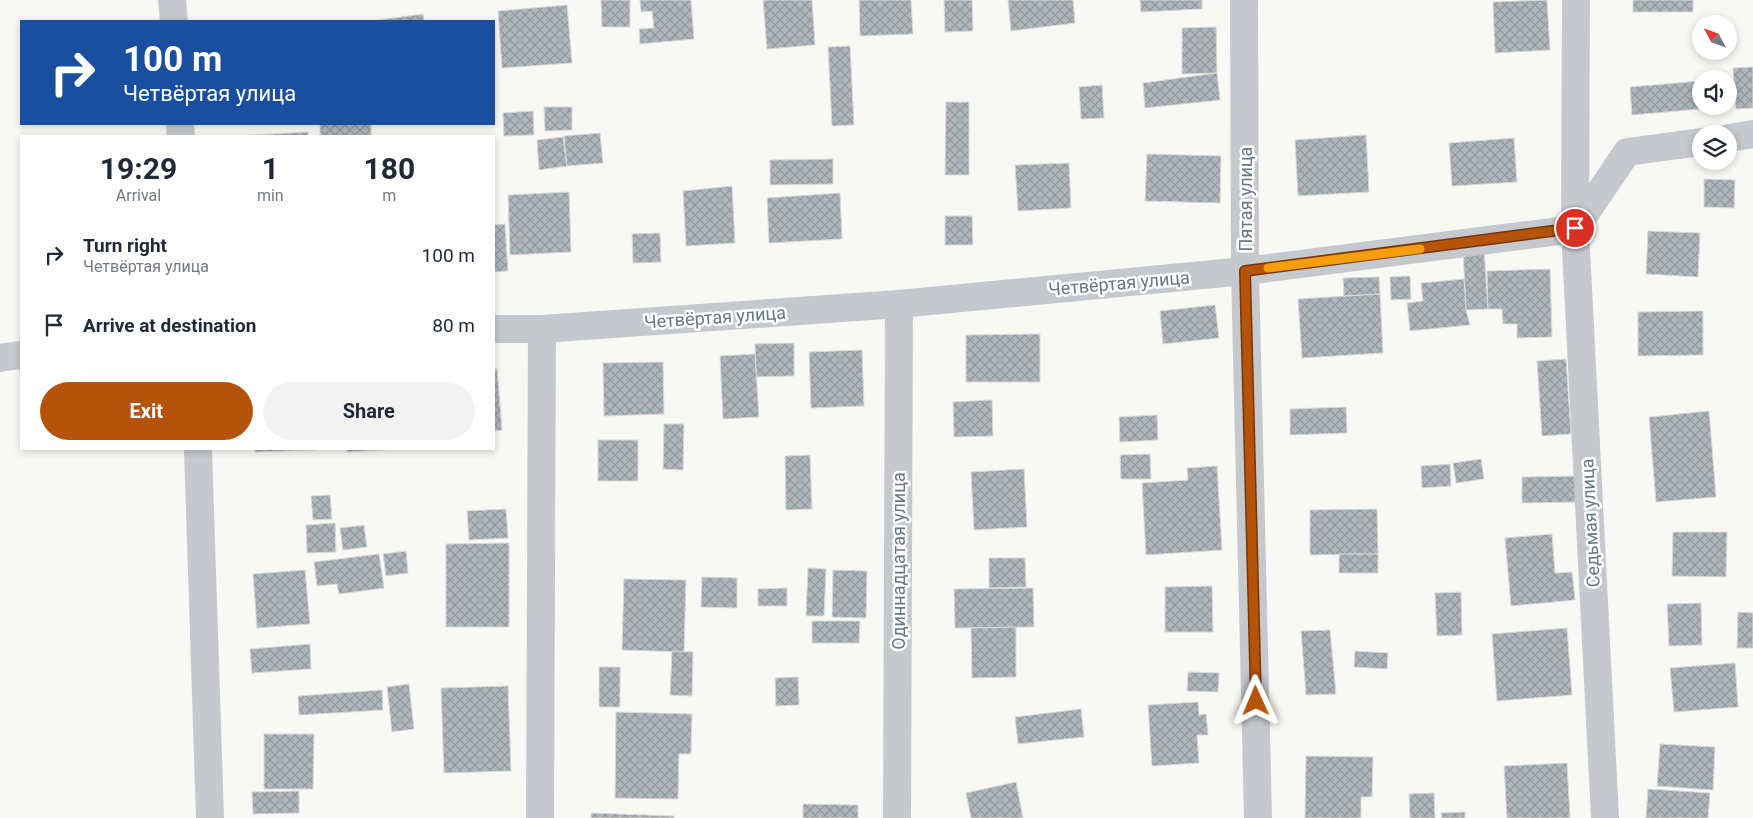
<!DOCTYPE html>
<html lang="en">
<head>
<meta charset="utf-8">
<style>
  :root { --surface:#fff; --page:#f2f2f3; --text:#1f2937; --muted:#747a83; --accent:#b45309 }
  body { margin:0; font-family:Roboto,sans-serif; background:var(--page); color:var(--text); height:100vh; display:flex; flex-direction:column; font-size:19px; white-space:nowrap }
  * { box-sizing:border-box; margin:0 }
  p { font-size:16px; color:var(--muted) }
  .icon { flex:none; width:28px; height:28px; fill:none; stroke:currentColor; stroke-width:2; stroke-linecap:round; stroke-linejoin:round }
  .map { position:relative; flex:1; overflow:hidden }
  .side { position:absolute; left:20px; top:135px; width:475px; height:315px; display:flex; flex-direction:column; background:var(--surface); border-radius:0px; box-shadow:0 2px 8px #0003 }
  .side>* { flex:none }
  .guide { position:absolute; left:20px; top:20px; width:475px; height:105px; border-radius:0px; box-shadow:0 2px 8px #0003; background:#1a4fa0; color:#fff; overflow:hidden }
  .needle { width:32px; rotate:311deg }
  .controls { position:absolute; left:1692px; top:15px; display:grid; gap:10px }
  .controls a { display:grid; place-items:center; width:45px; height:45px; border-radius:50%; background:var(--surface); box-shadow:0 2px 8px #0003; font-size:25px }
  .pin { position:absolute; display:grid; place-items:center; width:42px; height:42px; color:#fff; margin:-21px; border:2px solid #fff; border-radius:50%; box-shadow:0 1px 5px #0007 }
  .me { position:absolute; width:55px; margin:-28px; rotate:359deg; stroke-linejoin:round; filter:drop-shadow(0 0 4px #0008) }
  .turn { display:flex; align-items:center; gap:18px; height:105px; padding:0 20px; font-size:22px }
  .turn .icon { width:65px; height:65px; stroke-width:2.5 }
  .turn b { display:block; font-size:35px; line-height:42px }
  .eta { display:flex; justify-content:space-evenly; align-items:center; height:85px; text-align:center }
  .eta b { font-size:30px; font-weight:700; line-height:35px }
  .action { display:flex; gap:10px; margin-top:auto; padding:10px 20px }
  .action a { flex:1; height:58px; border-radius:30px; background:var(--accent); color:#fff; font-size:20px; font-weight:700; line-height:58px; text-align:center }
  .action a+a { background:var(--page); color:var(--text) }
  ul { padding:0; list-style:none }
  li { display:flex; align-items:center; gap:15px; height:70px; padding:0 20px }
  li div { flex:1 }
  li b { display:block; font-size:19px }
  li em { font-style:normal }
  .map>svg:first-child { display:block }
  .building { fill:url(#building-cross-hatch); stroke:#dadad7 }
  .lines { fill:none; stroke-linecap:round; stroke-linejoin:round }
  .minor { stroke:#c5c9cd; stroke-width:28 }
  .route-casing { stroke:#753606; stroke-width:12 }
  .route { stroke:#b45309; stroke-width:9 }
  .slow { stroke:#f59e0b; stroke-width:9 }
  .labels { text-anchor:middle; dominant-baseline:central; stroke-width:5; stroke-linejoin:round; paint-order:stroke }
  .street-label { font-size:18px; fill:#657788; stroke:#fff }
</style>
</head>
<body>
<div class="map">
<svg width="1753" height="818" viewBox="0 0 1753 818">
  <defs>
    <pattern id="building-cross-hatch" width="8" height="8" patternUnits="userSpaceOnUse" patternTransform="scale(1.25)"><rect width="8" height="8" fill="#aeb6bc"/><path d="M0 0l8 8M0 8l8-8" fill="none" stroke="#91999f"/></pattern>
  </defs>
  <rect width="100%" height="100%" fill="#f8f8f5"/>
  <g class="building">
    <polygon points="601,0 630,0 630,27 602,27"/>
    <polygon points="640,0 691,0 694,39 640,44 639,29 654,28 652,11 641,12"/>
    <polygon points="763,0 812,0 815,45 767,49"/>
    <polygon points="859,0 911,0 913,34 860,36"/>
    <polygon points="944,0 972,0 973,31 945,32"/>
    <polygon points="1008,0 1073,0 1075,23 1011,31"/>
    <polygon points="1140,0 1202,0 1202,9 1141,12"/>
    <polygon points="1547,0 1550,50 1495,53 1493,2"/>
    <rect x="1633" y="0" width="60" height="12"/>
    <polygon points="567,5 572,63 502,68 498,11"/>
    <polygon points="423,14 424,21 372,21"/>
    <polygon points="1216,27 1217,73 1182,74 1182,28"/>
    <polygon points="850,46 854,125 832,126 828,47"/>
    <polygon points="1753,67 1753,108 1736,109 1733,68"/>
    <polygon points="1217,73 1220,100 1145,108 1143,83"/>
    <polygon points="1701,81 1701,106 1723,107 1632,115 1630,87"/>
    <polygon points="1102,85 1104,118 1081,119 1079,87"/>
    <polygon points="946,102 969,102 969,175 945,175"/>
    <polygon points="544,107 572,107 572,130 545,131"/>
    <polygon points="533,111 534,135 504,136 503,113"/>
    <rect x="320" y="124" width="51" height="12"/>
    <polygon points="308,132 308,136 238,136"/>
    <polygon points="600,133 603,163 567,166 564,136"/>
    <polygon points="1366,135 1369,192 1298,196 1295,140"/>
    <polygon points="563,137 567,166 539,170 537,140"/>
    <polygon points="1514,138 1517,182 1452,186 1449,143"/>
    <polygon points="1147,154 1221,156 1220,203 1145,201"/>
    <polygon points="833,159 833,184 770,185 770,160"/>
    <polygon points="1069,163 1071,208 1018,211 1015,165"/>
    <polygon points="1704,179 1735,180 1734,208 1704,207"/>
    <polygon points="732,186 735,243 686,246 683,191"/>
    <polygon points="569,192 571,252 510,255 508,195"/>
    <polygon points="840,193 842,239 769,243 767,198"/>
    <polygon points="945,216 972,216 973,245 945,245"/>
    <polygon points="505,224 508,271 494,272 494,225"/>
    <polygon points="1648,231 1700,233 1698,277 1646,274"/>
    <polygon points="660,233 661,262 633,263 632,234"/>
    <polygon points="1484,249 1488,309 1466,310 1463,250"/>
    <polygon points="1550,269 1552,337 1517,338 1517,324 1503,324 1502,309 1488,309 1487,271"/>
    <polygon points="1410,276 1411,299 1391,300 1390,277"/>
    <polygon points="1379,277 1380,294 1344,296 1343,278"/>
    <polygon points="1464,279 1466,310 1470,325 1410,331 1407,303 1423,301 1421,283"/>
    <polygon points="1380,294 1383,353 1302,358 1298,299"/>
    <polygon points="1215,305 1219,338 1163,344 1160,311"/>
    <polygon points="1703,311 1703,355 1638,356 1638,312"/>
    <polygon points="1040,334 1040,382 966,382 966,335"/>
    <polygon points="794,343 794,376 756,377 755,344"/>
    <polygon points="862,350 864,406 811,408 809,352"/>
    <polygon points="755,354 759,417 723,419 720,356"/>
    <polygon points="1566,359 1571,434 1542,436 1537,361"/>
    <polygon points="663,362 664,414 604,416 603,363"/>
    <polygon points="494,369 497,369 502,430 494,431"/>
    <polygon points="992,400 993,436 954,437 953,402"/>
    <polygon points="1346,407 1347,433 1290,435 1290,409"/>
    <polygon points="1709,411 1716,497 1656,502 1649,417"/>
    <polygon points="1157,415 1158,440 1120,442 1119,417"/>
    <polygon points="664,424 684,424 683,470 663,469"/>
    <rect x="598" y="440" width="40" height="41"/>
    <polygon points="255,449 316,449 316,450 255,452"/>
    <polygon points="347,449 397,449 347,452"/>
    <polygon points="1150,454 1151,479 1121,479 1120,455"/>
    <polygon points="810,455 812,509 786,510 785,456"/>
    <polygon points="1481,459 1484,479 1456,483 1453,463"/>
    <polygon points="1450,464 1451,486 1422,488 1421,466"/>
    <polygon points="1217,466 1222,550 1146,555 1142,483 1188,480 1187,468"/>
    <polygon points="1024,469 1027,527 974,530 971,472"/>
    <polygon points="1581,476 1581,502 1522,503 1522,477"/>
    <polygon points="330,495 332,519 313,520 311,496"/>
    <polygon points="506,509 508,538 469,540 467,511"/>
    <polygon points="1377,509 1378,554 1310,555 1310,510"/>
    <polygon points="335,523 336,552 307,553 306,525"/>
    <polygon points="364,525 367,547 343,550 340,528"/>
    <polygon points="1673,532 1727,532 1726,577 1672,576"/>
    <polygon points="1552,534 1555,573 1572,572 1575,600 1511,606 1505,538"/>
    <polygon points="509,543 509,627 446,627 446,544"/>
    <polygon points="406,551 408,573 386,576 383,554"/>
    <polygon points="379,554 384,588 339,594 337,584 317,586 314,562"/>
    <rect x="1339" y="554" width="39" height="19"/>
    <polygon points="989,558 1025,558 1026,587 989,588"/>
    <polygon points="808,568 826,569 824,616 806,616"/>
    <polygon points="305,570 310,624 257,628 253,574"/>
    <polygon points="833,570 867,571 866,618 832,617"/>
    <polygon points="702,577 737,578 737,608 701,607"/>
    <polygon points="624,579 686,580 684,652 622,650"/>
    <polygon points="1212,586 1213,632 1165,632 1165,587"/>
    <polygon points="787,588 787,606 758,606 758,589"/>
    <polygon points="1033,588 1034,627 955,628 954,589"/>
    <polygon points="1461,592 1462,635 1437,636 1435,593"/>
    <polygon points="1701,603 1702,645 1669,646 1667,604"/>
    <polygon points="1738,612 1753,613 1753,648 1737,648"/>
    <polygon points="812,621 860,621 859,643 812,643"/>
    <polygon points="1016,627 1016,677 972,678 971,628"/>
    <polygon points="1567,628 1572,695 1497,701 1492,634"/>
    <polygon points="1330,630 1336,694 1306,695 1301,631"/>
    <polygon points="310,644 311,669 252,673 250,649"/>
    <polygon points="672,651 693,652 692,696 670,695"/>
    <polygon points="1355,651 1388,653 1387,669 1354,667"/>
    <polygon points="1735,663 1738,707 1674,712 1670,668"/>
    <rect x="599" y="667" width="21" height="40"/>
    <polygon points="1188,672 1219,673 1218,692 1187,691"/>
    <polygon points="798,677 799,705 776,706 775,678"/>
    <polygon points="409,684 414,729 392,732 387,687"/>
    <polygon points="508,686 511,771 444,773 441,688"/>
    <polygon points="382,690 383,710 299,715 298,696"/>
    <polygon points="1198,702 1199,715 1206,714 1208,735 1197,735 1199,763 1152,766 1148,705"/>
    <polygon points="1081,709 1084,737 1018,744 1015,717"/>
    <polygon points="616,712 692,714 691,754 679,754 678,799 615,798"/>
    <polygon points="264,734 314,734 313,789 264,789"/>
    <polygon points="1660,744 1715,747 1713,790 1657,786"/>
    <polygon points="1306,756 1373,757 1372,797 1361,797 1361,818 1305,818"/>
    <polygon points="1567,763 1570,818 1507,818 1504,766"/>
    <polygon points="1016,782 1023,818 971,818 966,793"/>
    <polygon points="1648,789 1710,793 1708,818 1646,818"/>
    <polygon points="299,791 299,813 253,814 252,792"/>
    <polygon points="1434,793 1435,818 1410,818 1409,794"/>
    <polygon points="803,804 858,805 858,818 803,818"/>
    <polygon points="1465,812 1465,818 1442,818 1441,813"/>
    <polygon points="591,813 674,816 674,818 591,818"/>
  </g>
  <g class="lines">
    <g class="minor">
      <polyline points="172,0 174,21"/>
      <polyline points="1244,0 1245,271 1258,818"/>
      <polyline points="1576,0 1575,229 1605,818"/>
      <polyline points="180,124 181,136"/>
      <polyline points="1729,138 1753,134"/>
      <polyline points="494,329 542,329 899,304 1245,271 1575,229 1627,152 1701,142"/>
      <polyline points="0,358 21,355"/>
      <polyline points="198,449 210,818"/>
      <polyline points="540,818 542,329"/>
      <polyline points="897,818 899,304"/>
    </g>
  </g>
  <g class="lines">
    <g class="route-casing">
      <polyline id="route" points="1256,701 1245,271 1575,228"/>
    </g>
    <use href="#route" class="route"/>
    <polyline class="slow" points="1268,268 1420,249"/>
  </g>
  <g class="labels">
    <g class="street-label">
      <text transform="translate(1245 199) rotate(-90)">Пятая улица</text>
      <text transform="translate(1119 283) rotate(-5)">Четвёртая улица</text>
      <text transform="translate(715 317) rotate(-4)">Четвёртая улица</text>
      <text transform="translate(1590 523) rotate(-93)">Седьмая улица</text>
      <text transform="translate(898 561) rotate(-90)">Одиннадцатая улица</text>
    </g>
  </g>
</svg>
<div class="controls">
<a><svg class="needle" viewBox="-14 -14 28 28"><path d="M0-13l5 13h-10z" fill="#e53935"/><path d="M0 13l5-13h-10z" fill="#747a83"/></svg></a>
<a><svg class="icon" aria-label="sound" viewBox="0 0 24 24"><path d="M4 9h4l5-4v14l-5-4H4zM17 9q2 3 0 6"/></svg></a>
<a><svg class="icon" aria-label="layers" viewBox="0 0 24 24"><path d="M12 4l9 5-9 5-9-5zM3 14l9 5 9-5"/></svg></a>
</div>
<div class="pin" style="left:1575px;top:228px;background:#d93025"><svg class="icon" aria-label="arrive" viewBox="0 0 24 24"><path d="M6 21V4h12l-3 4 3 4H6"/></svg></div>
<svg class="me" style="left:1256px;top:701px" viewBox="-20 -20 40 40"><path d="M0-17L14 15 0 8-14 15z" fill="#b45309" stroke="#fff" stroke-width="4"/></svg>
<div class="guide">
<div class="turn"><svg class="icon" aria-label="right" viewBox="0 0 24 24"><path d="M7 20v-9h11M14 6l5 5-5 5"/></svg><div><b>100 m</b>Четвёртая улица</div></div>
</div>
<section class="side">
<div class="eta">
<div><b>19:29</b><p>Arrival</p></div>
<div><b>1</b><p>min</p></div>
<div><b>180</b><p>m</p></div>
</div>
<ul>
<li><svg class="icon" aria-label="right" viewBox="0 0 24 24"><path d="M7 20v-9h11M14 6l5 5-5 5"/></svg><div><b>Turn right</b><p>Четвёртая улица</p></div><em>100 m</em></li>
<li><svg class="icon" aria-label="arrive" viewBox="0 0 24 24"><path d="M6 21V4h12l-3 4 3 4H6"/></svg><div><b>Arrive at destination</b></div><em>80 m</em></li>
</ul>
<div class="action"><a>Exit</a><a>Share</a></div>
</section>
</div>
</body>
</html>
